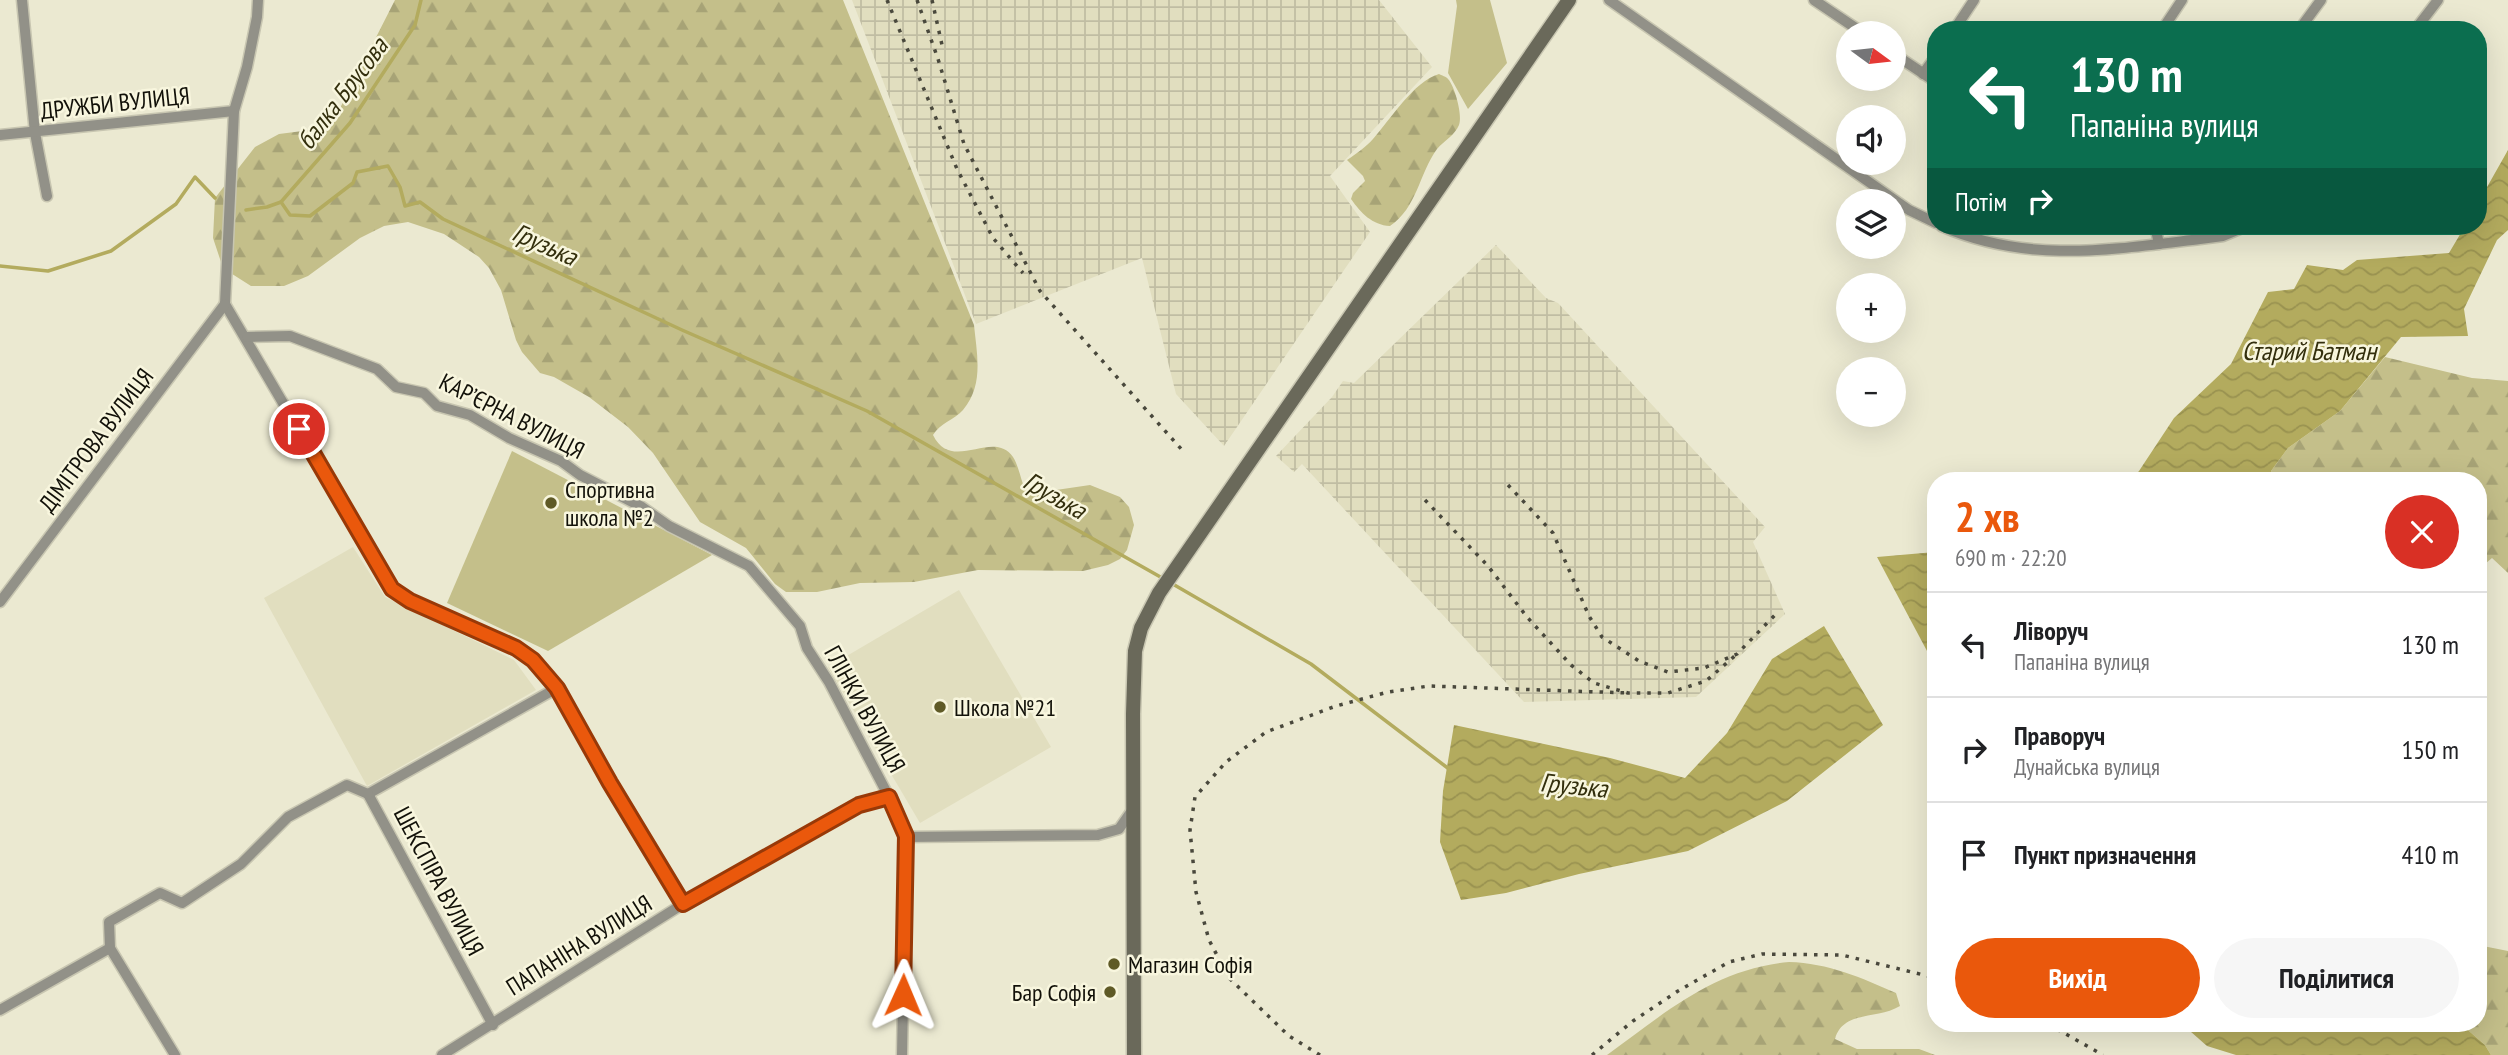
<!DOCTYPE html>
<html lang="uk">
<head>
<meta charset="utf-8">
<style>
  :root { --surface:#fff; --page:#f6f6f6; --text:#202124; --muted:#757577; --line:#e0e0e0; --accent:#ea580c }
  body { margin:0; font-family:"PT Sans Narrow",sans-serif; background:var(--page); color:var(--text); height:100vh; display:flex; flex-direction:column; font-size:26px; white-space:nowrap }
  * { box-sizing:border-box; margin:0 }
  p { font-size:23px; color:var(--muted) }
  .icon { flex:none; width:38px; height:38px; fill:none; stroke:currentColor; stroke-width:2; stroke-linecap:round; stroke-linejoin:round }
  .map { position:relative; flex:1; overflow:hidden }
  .drawer { position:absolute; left:1927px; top:472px; width:560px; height:560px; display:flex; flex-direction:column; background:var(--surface); border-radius:28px; box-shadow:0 7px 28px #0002 }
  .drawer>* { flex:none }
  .banner { position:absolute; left:1927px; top:21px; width:560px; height:214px; border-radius:28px; box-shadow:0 7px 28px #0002; background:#0b6e4f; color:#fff; overflow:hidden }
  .needle { width:46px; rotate:105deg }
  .tools { position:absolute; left:1836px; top:21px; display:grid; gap:14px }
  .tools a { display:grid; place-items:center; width:70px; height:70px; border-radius:50%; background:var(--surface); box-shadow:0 7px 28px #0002; font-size:35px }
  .pin { position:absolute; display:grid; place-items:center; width:60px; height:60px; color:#fff; margin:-30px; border:4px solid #fff; border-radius:50%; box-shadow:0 2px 7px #0007 }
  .me { position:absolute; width:77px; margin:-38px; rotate:1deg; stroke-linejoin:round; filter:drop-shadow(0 0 5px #0008) }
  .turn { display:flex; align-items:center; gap:24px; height:147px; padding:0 28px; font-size:32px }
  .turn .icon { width:91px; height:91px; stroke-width:2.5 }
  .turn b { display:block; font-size:49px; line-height:60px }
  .then { display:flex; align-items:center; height:66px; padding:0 28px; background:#0003; gap:14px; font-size:26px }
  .round { display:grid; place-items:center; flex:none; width:74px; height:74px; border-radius:37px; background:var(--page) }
  .headline { display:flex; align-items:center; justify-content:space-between; height:119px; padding:0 28px }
  h1 { font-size:42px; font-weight:800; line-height:52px; color:var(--accent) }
  .primary-button { display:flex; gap:14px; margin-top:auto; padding:14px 28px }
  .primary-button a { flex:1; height:80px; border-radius:42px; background:var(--accent); color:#fff; font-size:28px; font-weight:800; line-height:80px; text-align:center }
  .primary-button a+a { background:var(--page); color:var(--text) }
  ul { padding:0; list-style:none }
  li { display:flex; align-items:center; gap:21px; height:105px; padding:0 28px; border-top:2px solid var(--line) }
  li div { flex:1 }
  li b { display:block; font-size:26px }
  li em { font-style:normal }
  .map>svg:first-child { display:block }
  .built { fill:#e1debf }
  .industrial { fill:url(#industrial-grid) }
  .green { fill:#c4bf8a }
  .forest { fill:url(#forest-firs) }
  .water { fill:url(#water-waves) }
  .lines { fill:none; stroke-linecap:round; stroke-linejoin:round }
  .stream { stroke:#b3ab5e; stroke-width:3.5 }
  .street-casing { stroke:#c8c6b1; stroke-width:13 }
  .secondary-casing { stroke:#c8c6b1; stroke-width:17 }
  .street { stroke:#929188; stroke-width:10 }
  .secondary { stroke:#6a695a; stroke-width:14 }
  .rail { stroke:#49483c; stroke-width:3.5; stroke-dasharray:3.5 7; stroke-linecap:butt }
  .route-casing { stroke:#983908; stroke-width:18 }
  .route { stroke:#ea580c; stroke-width:12 }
  .poi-dot { fill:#5f5a26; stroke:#f8f6de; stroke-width:2.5 }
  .labels { text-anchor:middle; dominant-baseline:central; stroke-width:5; stroke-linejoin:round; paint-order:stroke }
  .street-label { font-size:24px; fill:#121109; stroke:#f8f6de }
  .poi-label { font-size:24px; fill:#121109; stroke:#f8f6de; text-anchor:start }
  .water-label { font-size:26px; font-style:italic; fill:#332f0d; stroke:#f8f6de }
</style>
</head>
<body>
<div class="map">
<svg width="2508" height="1055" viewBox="0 0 2508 1055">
  <defs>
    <pattern id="industrial-grid" width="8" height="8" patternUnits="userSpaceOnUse" patternTransform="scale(1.75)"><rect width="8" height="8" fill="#e1debf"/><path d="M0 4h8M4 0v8" fill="none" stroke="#c0bda3"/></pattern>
    <pattern id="forest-firs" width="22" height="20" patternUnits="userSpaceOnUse" patternTransform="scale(1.75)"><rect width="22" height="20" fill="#c4bf8a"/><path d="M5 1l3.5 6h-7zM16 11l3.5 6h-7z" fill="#a7a376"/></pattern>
    <pattern id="water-waves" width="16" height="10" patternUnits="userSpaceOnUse" patternTransform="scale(1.75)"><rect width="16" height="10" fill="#b3ab5e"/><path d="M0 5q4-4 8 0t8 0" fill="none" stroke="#999250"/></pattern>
  </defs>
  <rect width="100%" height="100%" fill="#ebe9d1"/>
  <g class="built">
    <polygon points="353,547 385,597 514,660 536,690 367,786 264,598"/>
    <polygon points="959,590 1051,747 920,823 828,667"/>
  </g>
  <g class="industrial">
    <polygon points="852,0 1379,0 1432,67 1330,176 1370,232 1224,446 1176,394 1142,258 976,324"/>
    <polygon points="1496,245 1546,298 1558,303 1765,527 1753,542 1785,614 1696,697 1524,702 1302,464 1294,472 1276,456 1332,397 1343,381 1354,383"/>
  </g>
  <g class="green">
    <polygon points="1456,0 1490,0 1507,63 1468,109 1448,73 1457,6"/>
    <polygon points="512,451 712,555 548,651 447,603"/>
  </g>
  <g class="forest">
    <path d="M 395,0 L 843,0 L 974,325 C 977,355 984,385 963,410 C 954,420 940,423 933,435 C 952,474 993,428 1013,457 C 1018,465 1020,476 1023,484 L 1035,489 L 1056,490 L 1090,485 L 1120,497 L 1129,507 L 1134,525 L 1127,550 L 1120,559 L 1108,565 L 1083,571 L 978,570 L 914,582 L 860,583 L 817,592 L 786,592 L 775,584 L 746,548 L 700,522 L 653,453 L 628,427 L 589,397 L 554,377 L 540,373 L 522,352 L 516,340 L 501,290 L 489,268 L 479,257 L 444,234 L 408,222 L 384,226 L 360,238 L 308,276 L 284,286 L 251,286 L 229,272 L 221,262 L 213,238 L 215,198 L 255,147 L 279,134 L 318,129 L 338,112 Z"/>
    <path d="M 1439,74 C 1441,75 1447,77 1448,79 C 1455,86 1463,117 1459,125 C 1455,135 1444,141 1437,149 C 1419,174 1417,208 1390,226 C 1372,225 1361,213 1351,199 L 1353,193 L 1365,181 L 1363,176 L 1347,160 C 1356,154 1366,147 1373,139 C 1390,120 1414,81 1439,74 Z"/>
    <polygon points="2385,357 2472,378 2508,381 2508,573 2492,558 2478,570 2478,481 2274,481 2271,471 2288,448 2340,411"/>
    <polygon points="2478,945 2508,951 2508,1055 2491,1055 2485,1045 2461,1024 2478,1024"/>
    <path d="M 1789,962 C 1828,963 1862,978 1896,993 L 1900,1006 C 1877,1020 1843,1010 1835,1039 L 1857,1049 L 1919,1049 L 1935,1055 L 1607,1055 C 1665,1013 1714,969 1789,962 Z"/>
  </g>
  <g class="water">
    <polygon points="2508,150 2508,230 2497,240 2464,309 2468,336 2401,337 2340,411 2288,448 2271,471 2274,481 2130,481 2139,471 2174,418 2231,364 2268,292 2294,289 2307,265 2343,270 2357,260 2449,253 2465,226 2478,226 2478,203"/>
    <polygon points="1935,552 1936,552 1935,666 1877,557"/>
    <polygon points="1824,626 1883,725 1787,801 1688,851 1579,874 1506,893 1461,900 1440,842 1443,791 1454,725 1610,758 1685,778 1727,733 1772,659"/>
    <polygon points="2182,1024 2461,1024 2485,1045 2491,1055 2236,1055 2207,1046"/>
  </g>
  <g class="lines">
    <g class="stream">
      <polyline points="281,202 350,123 415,25 421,0"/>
      <polyline points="246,210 267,207 281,202 290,215 310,216 353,183 357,172 388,166 400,187 405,206 420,202 443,219 682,330 867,411 1164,579"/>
      <polyline points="0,266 48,271 111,251 176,204 195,177 215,198"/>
      <polyline points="1171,583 1311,664 1449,769"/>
    </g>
    <g class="street-casing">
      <g id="street">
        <polyline points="22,0 35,133 47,196"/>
        <polyline points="1609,0 1909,210 1936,223"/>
        <polyline points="1814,0 1863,33"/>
        <polyline points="1954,30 1974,0"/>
        <polyline points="2162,30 2182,0"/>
        <polyline points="2299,30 2321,0"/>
        <polyline points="2415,30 2438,0"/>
        <polyline points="1894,54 1936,82"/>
        <polyline points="1923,74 1936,56"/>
        <polyline points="0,135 234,111"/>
        <path d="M 1941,226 C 2028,264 2110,250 2200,239 L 2223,236 L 2247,226"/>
        <polyline points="2159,226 2156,230 2159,244"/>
        <polyline points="225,304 392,589 410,601 516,648 532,660 557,688 610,783 683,904"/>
        <polyline points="225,304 234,111 247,67 257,17 258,0"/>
        <polyline points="247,337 290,336 377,369 396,387 424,393 437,406 470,415 509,438 561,461 580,475 642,507 669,526 749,566 800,626 807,648 829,682 889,797 906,837 902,1055"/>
        <polyline points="0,602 225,304"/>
        <polyline points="368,794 493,1025"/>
        <polyline points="368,794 557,688"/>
        <polyline points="906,837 1098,835 1119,829 1133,809"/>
        <polyline points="0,1010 110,948"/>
        <polyline points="175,1055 110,948 109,922 160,893 182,903 241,864 288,817 347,785 368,794"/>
        <polyline points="442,1055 683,904 859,805 889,797"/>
      </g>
    </g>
    <g class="secondary-casing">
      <polyline id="secondary" points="1134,1055 1133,714 1135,651 1141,628 1159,593 1569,0"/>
    </g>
    <use href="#street" class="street"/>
    <use href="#secondary" class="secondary"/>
    <g class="rail">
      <polyline points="887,0 957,169 993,238 1023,273"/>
      <polyline points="917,0 938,59 964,144 1040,291 1183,451"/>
      <polyline points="932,0 942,45"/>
      <polyline points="1508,485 1553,533 1589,616 1602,637 1639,661 1668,672 1704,668 1737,654 1778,612"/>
      <polyline points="1425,500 1488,566 1527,617 1571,665 1594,683 1628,693 1668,693 1706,681 1737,654"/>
      <polyline points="2048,1024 2103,1055"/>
      <polyline points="1320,1055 1289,1036 1229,978 1209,940 1196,892 1190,830 1195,797 1226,762 1266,732 1336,706 1388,692 1429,686 1628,693"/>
      <polyline points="1592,1055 1633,1021 1678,991 1729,962 1762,954 1842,955 1936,978"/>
    </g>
  </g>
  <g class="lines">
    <g class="route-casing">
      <polyline id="route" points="299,429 392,589 410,601 516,648 533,660 557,688 610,783 683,904 859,805 889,797 906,836 903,995"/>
    </g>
    <use href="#route" class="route"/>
  </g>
  <g class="poi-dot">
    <circle cx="551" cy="503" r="7"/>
    <circle cx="940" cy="707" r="7"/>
    <circle cx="1114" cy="964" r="7"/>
    <circle cx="1110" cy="992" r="7"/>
  </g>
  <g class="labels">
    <g class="street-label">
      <text transform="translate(115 103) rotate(-6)">ДРУЖБИ ВУЛИЦЯ</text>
      <text transform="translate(512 416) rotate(27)">КАР’ЄРНА ВУЛИЦЯ</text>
      <text transform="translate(96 440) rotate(-53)">ДІМІТРОВА ВУЛИЦЯ</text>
      <text transform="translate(865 709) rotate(61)">ГЛІНКИ ВУЛИЦЯ</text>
      <text transform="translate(439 881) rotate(62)">ШЕКСПІРА ВУЛИЦЯ</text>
      <text transform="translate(579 945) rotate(-32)">ПАПАНІНА ВУЛИЦЯ</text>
    </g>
    <g class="poi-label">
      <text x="565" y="489">Спортивна<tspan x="565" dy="28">школа №2</tspan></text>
      <text x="954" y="707">Школа №21</text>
      <text x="1128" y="964">Магазин Софія</text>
      <text x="1096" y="992" text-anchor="end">Бар Софія</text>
    </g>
    <g class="water-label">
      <text transform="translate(342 93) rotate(-53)">балка Брусова</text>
      <text transform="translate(545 244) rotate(24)">Грузька</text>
      <text x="2309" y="350">Старий Батман</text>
      <text transform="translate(1055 495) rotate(30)">Грузька</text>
      <text transform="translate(1574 785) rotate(6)">Грузька</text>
    </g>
  </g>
</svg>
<div class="tools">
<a><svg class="needle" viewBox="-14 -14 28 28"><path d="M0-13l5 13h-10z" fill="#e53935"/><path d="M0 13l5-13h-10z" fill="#757577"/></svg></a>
<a><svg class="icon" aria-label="sound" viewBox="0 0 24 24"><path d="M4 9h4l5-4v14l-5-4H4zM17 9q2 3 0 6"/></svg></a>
<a><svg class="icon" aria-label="layers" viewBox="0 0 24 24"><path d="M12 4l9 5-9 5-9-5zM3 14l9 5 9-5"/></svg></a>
<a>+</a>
<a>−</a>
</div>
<div class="pin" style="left:299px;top:429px;background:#d93025"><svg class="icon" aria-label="arrive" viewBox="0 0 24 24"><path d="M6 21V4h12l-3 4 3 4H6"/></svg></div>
<svg class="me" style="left:903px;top:995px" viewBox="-20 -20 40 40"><path d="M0-17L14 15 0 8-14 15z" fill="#ea580c" stroke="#fff" stroke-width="4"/></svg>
<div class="banner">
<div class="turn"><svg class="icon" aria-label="left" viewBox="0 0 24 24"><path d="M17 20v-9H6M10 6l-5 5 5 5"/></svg><div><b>130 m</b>Папаніна вулиця</div></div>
<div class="then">Потім<svg class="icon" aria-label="right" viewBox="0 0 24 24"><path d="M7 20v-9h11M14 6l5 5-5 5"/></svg></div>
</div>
<section class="drawer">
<div class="headline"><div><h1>2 хв</h1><p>690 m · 22:20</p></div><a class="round" style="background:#d93025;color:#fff"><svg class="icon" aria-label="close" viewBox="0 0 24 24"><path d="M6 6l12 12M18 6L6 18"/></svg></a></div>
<ul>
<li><svg class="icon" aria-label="left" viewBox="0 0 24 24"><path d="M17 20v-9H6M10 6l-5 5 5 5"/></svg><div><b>Ліворуч</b><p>Папаніна вулиця</p></div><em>130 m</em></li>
<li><svg class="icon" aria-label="right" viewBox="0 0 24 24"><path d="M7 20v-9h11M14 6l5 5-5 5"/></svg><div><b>Праворуч</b><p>Дунайська вулиця</p></div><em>150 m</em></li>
<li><svg class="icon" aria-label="arrive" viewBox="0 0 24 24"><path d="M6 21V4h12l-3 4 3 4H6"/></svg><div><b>Пункт призначення</b></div><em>410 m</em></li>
</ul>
<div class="primary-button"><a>Вихід</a><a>Поділитися</a></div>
</section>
</div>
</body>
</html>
